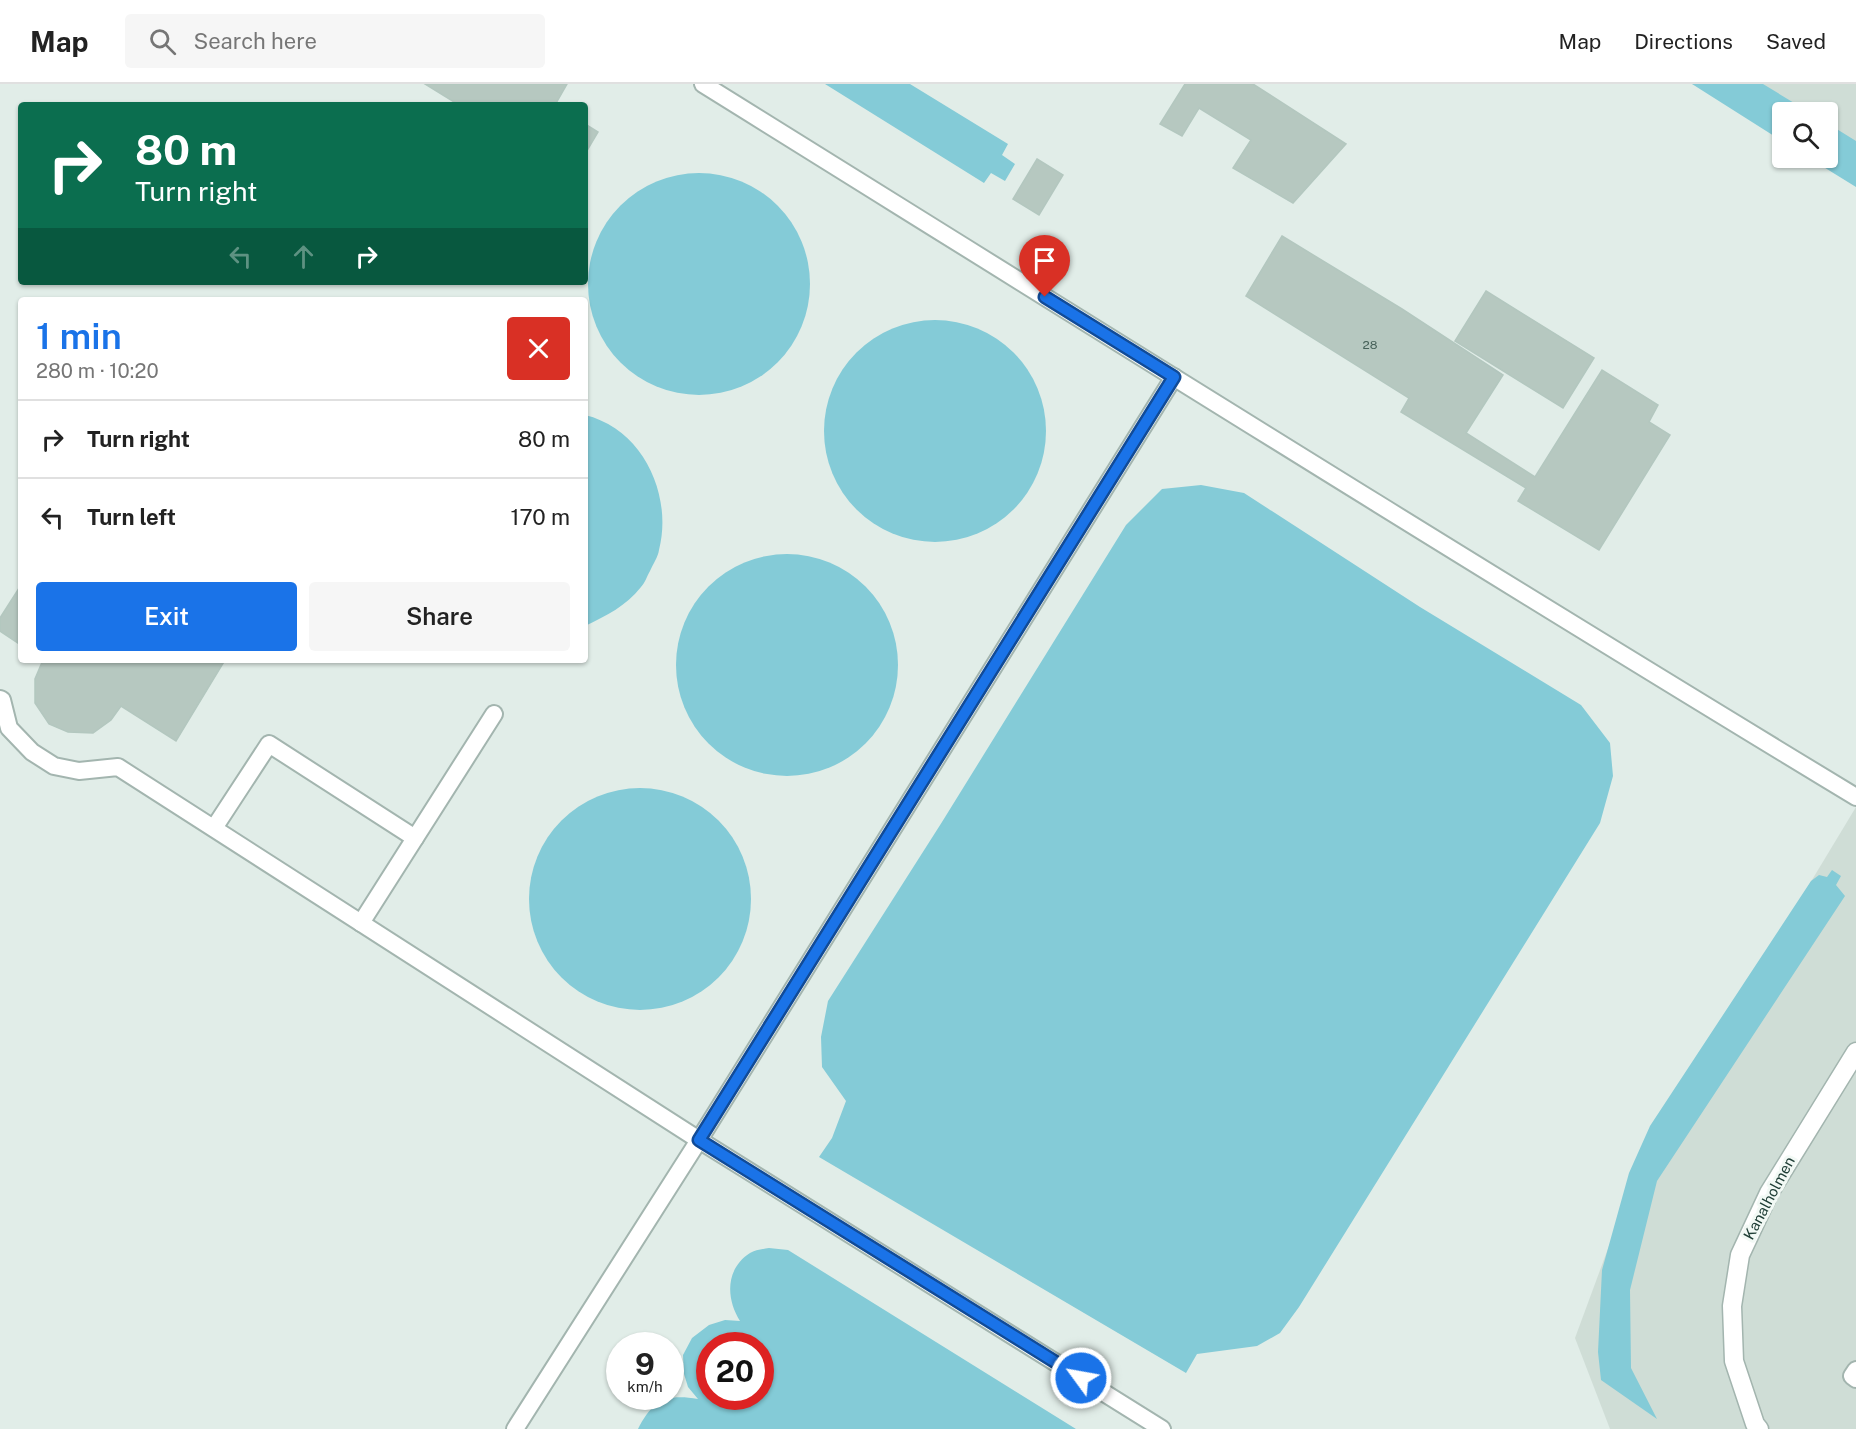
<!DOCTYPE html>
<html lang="en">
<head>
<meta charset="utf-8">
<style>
  :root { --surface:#fff; --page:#f6f6f6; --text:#222; --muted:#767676; --line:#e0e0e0; --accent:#1a73e8 }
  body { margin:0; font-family:"Public Sans",sans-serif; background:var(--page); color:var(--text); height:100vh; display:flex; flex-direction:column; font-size:22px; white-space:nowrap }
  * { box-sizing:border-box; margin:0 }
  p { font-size:20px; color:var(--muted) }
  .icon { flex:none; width:33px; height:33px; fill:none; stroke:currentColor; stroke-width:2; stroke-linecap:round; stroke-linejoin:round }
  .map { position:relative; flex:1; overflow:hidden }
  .drawer { position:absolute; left:18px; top:213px; width:570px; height:366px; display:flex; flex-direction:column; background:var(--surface); border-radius:6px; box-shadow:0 2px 4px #0004 }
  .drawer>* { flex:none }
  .banner { position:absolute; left:18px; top:18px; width:570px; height:183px; border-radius:6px; box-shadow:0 2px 4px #0004; background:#0b6e4f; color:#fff; overflow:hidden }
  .buttons { position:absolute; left:1772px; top:18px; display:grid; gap:12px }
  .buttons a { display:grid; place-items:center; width:66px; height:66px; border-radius:6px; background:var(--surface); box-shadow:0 2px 4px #0004; font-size:30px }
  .speed { position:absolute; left:606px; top:1248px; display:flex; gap:12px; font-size:30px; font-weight:700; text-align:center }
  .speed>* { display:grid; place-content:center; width:78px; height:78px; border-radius:50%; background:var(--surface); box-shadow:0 2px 4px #0004; line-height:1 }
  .speed small { font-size:15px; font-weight:400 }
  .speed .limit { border:9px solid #d22; background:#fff; color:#111 }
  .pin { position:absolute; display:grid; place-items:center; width:51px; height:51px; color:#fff; margin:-62px -26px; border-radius:50% 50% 50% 0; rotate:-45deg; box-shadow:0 0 6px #0007 }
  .pin .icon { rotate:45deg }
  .me { position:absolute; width:66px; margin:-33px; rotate:302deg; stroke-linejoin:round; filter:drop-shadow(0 0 4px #0008) }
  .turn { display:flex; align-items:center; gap:21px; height:126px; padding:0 18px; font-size:27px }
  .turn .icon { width:78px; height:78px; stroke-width:2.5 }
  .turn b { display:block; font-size:42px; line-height:51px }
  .lanes { display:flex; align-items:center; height:57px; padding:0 18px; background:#0003; justify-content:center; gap:30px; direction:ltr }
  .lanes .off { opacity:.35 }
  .round { display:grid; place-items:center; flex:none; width:63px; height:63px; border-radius:6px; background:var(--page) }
  .overview { display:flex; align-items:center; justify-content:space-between; height:102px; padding:0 18px }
  h1 { font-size:36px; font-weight:600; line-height:45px; color:var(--accent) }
  .action { display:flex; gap:12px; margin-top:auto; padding:12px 18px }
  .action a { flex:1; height:69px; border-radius:6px; background:var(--accent); color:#fff; font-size:24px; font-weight:600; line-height:69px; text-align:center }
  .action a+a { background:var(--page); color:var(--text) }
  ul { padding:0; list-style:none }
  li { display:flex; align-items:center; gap:18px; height:78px; padding:0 18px; border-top:2px solid var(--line) }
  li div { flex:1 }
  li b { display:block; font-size:22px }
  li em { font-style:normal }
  header { display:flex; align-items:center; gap:36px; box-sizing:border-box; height:84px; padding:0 30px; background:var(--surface); border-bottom:2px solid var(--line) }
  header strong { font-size:28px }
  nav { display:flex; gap:33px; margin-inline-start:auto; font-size:21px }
  .search { width:420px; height:54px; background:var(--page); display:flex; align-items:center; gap:15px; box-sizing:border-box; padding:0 21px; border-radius:6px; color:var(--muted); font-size:22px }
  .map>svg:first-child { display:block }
  .built { fill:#cfddd6 }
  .water { fill:#84cbd7; fill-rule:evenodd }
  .building { fill:#b6c8c0; stroke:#b3c7bf; stroke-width:1.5 }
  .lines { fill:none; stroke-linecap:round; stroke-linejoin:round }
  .lane-casing { stroke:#a3b5af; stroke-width:20 }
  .street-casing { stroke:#a3b5af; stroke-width:21 }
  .lane { stroke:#fff; stroke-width:16 }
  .street { stroke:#fff; stroke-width:18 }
  .route-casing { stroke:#114b97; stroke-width:15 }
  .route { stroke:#1a73e8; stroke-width:10 }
  .labels { text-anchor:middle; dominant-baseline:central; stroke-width:6; stroke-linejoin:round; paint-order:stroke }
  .number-label { font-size:12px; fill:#466159 }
  .street-label { font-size:15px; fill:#203f37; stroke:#f2f9f5 }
</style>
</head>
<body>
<header>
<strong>Map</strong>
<div class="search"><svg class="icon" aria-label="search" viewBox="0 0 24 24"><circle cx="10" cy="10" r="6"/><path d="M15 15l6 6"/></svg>Search here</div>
<nav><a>Map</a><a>Directions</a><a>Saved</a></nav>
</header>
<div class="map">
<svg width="1856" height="1345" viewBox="0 0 1856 1345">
  <rect width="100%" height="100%" fill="#e1ede8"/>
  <g class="built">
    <polygon points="1692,0 1856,0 1856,99 1827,74 1827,28 1782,28"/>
    <polygon points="1856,723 1856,1345 1610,1345 1575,1254 1637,1086"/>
  </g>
  <g class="water">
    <polygon points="825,0 910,0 1008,60 1002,71 1015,80 1005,97 991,89 984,99"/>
    <polygon points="1692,0 1763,0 1809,28 1782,28 1782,57"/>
    <polygon points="1827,39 1856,57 1856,103 1809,74 1827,74"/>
    <circle cx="699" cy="200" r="111"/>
    <circle cx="935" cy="347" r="111"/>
    <path d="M 585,331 C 643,345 673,411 659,466 C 658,473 653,480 650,487 C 647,492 645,499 641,503 C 626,522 606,532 585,542 Z"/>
    <polygon points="1201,401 1244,409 1420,523 1581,621 1610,659 1613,692 1600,739 1299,1223 1280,1249 1257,1262 1197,1270 1186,1289 819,1073 832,1054 846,1017 822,983 821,953 828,917 942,738 1126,441 1162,405"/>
    <circle cx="787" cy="581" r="111"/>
    <circle cx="640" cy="815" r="111"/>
    <polygon points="1832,786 1841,792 1836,801 1845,812 1657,1097 1630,1206 1631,1284 1657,1335 1601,1296 1598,1268 1602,1186 1629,1089 1650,1042 1811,797 1819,791 1827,793"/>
    <path d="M 769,1164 L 788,1166 L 1076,1345 L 638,1345 C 652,1317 666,1309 698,1315 L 688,1303 L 684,1290 L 683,1271 L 692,1254 L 709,1241 L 725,1236 L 740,1237 C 726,1215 725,1185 750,1169 C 755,1166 763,1165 769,1164 ZM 710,1262 L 760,1262 L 760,1312 L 710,1312 Z"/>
  </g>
  <g class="building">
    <polygon points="425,0 567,0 555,21 459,21"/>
    <polygon points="1185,0 1253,0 1346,60 1293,119 1233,84 1251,56 1199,24 1182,52 1160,40"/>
    <polygon points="585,40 598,48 585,70"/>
    <polygon points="1037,75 1063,91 1039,131 1013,115"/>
    <polygon points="1282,152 1402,225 1503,291 1466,349 1535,393 1602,286 1658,321 1649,338 1670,351 1599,466 1518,417 1526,404 1401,328 1409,314 1246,212"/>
    <polygon points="1486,207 1594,274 1563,324 1455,257"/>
    <polygon points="21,501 21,561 0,547 0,534"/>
    <polygon points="43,576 225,576 176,657 121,622 111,636 93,649 68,648 49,640 35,619 35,595"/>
  </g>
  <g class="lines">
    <g class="lane-casing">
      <g id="lane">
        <path d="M 703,0 C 1087,239 1470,479 1856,713"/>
        <polyline points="0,615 2,616 9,644 32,668 54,682 79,687 118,683 699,1056 1162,1345"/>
        <polyline points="214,744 269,660 415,754"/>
        <polyline points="361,839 494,630"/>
        <polyline points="1856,1286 1852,1292 1856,1295"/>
        <polyline points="515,1345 699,1056 1174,293"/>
      </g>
    </g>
    <g class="street-casing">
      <polyline id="street" points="1759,1345 1755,1340 1734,1277 1732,1222 1740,1171 1769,1109 1856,968"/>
    </g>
    <use href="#lane" class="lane"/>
    <use href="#street" class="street"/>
  </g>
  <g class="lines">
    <g class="route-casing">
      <polyline id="route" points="1045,213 1174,293 699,1056 1081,1294"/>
    </g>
    <use href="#route" class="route"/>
  </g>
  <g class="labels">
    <g class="number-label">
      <text x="1370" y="261">28</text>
    </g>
    <g class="street-label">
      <text transform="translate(1769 1114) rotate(-62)">Kanalholmen</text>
    </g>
  </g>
</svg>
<div class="buttons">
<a><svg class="icon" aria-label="search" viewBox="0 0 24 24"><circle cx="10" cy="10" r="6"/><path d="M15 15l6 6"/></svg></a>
</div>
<div class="speed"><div>9<small>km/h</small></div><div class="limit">20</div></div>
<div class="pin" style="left:1045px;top:213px;background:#d93025"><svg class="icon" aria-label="arrive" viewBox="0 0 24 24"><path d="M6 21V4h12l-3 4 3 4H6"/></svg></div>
<svg class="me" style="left:1081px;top:1294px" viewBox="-20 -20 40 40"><circle r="17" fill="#1a73e8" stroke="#fff" stroke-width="3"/><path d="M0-11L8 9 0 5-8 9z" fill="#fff"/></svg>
<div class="banner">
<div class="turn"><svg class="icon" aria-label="right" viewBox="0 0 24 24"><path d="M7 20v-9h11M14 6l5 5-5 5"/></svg><div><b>80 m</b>Turn right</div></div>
<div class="lanes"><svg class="icon off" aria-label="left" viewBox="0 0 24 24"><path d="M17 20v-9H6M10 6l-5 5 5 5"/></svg><svg class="icon off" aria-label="ahead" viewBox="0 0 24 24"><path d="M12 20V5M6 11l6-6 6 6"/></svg><svg class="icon" aria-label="right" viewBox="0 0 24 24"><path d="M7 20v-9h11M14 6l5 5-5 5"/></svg></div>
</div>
<section class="drawer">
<div class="overview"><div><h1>1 min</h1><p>280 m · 10:20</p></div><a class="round" style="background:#d93025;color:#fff"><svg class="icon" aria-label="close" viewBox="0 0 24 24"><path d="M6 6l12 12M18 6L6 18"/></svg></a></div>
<ul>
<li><svg class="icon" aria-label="right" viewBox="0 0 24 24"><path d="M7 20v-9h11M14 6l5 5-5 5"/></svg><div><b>Turn right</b></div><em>80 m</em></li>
<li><svg class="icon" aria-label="left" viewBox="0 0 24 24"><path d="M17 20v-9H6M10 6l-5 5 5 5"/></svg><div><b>Turn left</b></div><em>170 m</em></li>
</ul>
<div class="action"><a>Exit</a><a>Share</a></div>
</section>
</div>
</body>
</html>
